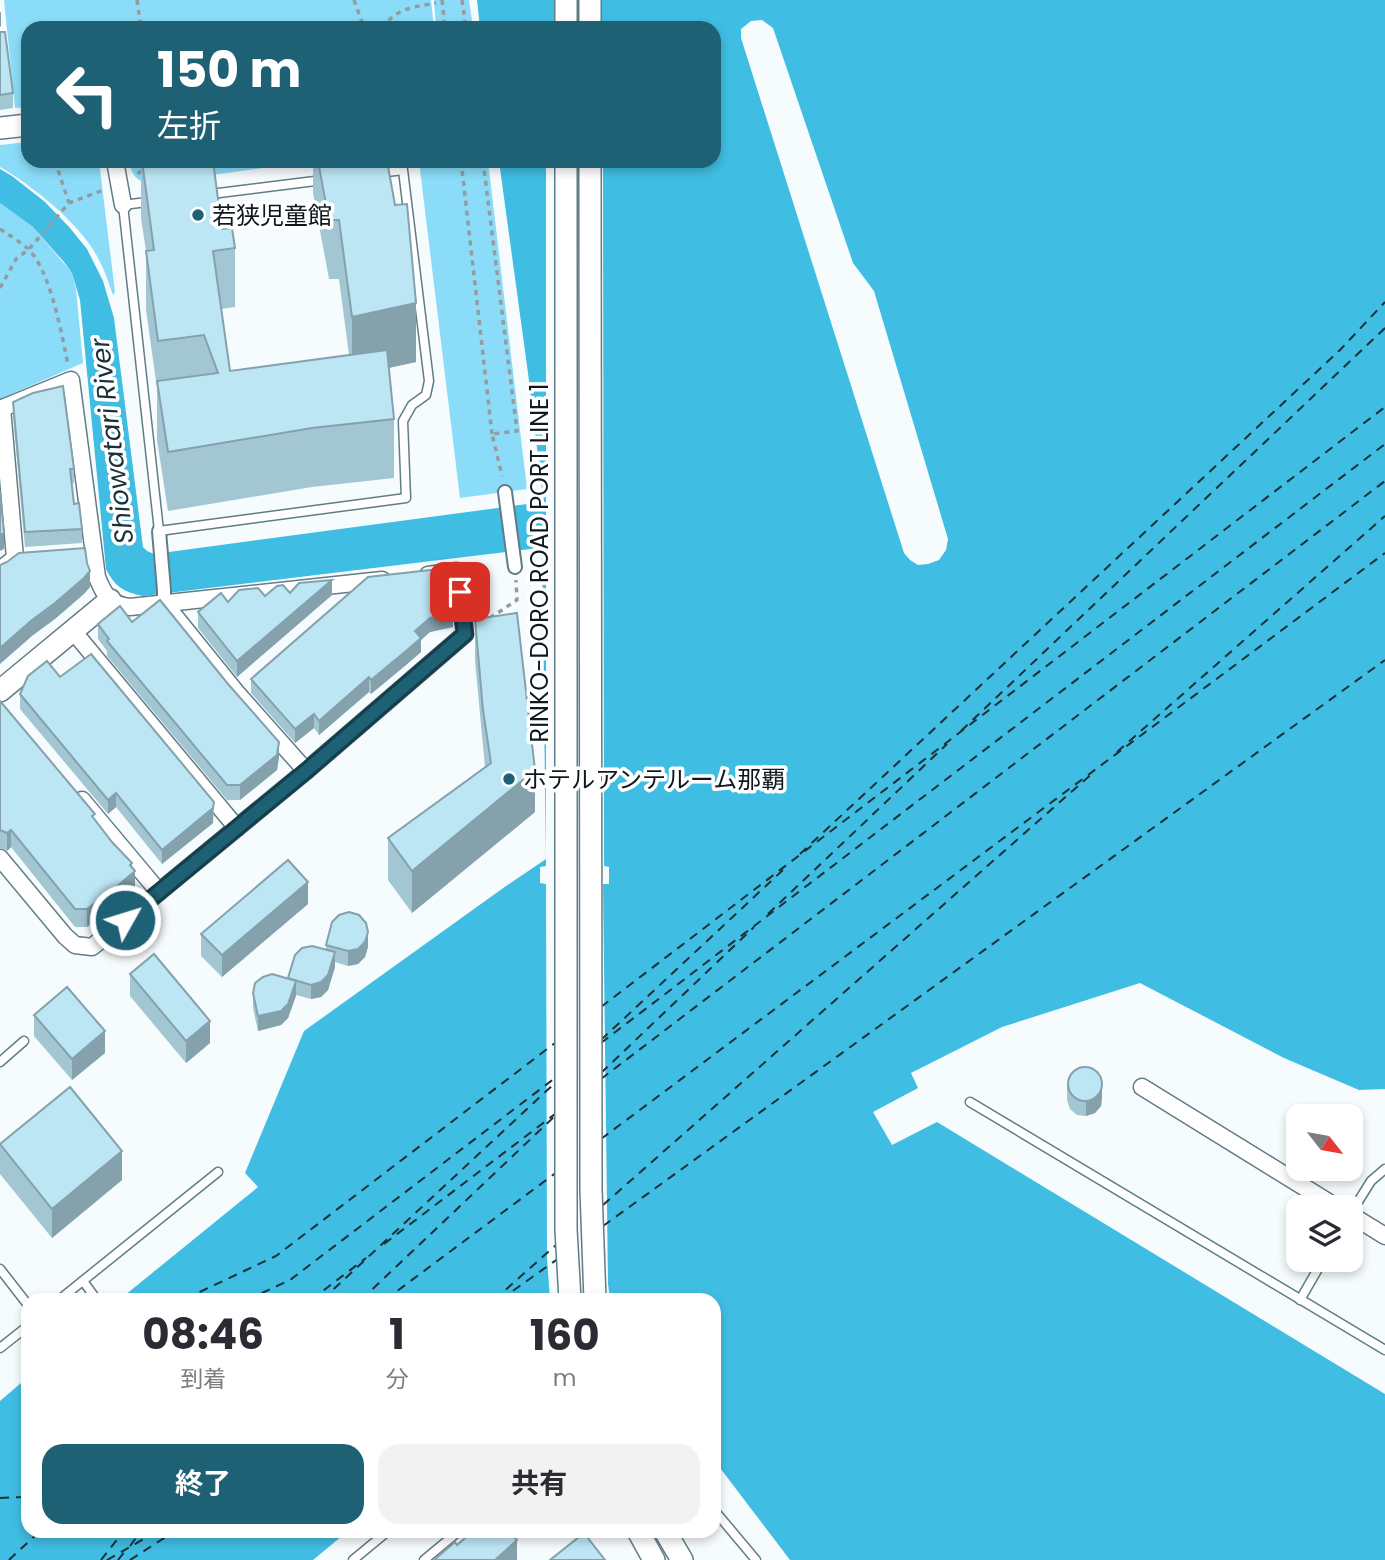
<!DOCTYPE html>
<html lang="ja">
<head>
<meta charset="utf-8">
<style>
  :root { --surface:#fff; --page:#f2f2f3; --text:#2b2b33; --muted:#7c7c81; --accent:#1e6074 }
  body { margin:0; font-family:Poppins,"Noto Sans JP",sans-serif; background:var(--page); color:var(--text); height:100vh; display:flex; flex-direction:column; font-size:26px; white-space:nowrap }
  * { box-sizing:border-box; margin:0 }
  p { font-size:23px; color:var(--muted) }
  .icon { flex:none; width:38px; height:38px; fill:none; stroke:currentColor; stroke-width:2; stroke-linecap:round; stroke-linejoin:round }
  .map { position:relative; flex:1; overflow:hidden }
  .panel { position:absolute; left:21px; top:1293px; width:700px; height:245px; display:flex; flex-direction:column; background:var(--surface); border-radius:21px; box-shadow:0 4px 10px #0003 }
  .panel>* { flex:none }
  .banner { position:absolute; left:21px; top:21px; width:700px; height:147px; border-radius:21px; box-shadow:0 4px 10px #0003; background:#1e6074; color:#fff; overflow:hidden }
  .needle { width:46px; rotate:121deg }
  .controls { position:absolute; left:1286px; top:1104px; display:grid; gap:14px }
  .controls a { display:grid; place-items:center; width:77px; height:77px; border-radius:14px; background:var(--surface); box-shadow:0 4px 10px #0003; font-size:35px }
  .pin { position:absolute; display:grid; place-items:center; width:60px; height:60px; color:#fff; margin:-30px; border-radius:14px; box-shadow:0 4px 10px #0006 }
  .me { position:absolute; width:77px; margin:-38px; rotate:51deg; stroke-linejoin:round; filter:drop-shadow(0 0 5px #0008) }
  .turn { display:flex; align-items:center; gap:24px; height:147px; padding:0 21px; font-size:32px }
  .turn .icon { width:91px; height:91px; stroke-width:2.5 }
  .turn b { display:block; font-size:49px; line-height:60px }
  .eta { display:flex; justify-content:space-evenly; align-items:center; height:119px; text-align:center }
  .eta b { font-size:42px; font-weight:700; line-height:49px }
  .button { display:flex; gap:14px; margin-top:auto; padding:14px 21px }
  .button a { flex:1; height:80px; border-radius:21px; background:var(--accent); color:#fff; font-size:28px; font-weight:700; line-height:80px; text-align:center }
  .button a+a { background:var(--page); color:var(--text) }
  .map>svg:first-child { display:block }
  .green { fill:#8adcf8 }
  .water { fill:#3fbde2 }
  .pier { fill:#f6fbfd }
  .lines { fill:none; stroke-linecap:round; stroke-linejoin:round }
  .ferry { stroke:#1b3037; stroke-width:2; stroke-dasharray:9 7; stroke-linecap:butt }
  .service-casing { stroke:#627c85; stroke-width:11 }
  .pedestrian-casing { stroke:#627c85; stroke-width:16 }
  .minor-casing { stroke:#627c85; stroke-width:19 }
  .tertiary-casing { stroke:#627c85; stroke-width:24 }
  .path { stroke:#959c9f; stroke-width:3.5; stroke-dasharray:5 5; stroke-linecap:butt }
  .service { stroke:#fff; stroke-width:8 }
  .pedestrian { stroke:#fff; stroke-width:12 }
  .minor { stroke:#fff; stroke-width:16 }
  .tertiary { stroke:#fff; stroke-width:21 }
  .wall { fill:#a3c6d3 }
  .shaded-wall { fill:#84a1ac }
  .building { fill:#bde6f5; stroke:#84a1ac; stroke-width:2 }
  .route-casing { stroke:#143e4b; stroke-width:18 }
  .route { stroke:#1e6074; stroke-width:12 }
  .poi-dot { fill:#1e6074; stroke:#fff; stroke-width:2.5 }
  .labels { text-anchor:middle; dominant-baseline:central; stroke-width:7; stroke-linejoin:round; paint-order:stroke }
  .poi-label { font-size:24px; fill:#0f191d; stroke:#fff; text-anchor:start }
  .street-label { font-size:24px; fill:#0f191d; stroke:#fff }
  .water-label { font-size:26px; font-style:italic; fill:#1b3037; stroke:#fff }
</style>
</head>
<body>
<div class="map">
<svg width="1385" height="1560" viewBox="0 0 1385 1560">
  <rect width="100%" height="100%" fill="#f6fbfd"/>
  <g class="green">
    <polygon points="4,0 431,0 434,28 28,28 28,107 15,108"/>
    <polygon points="434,0 469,0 473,28 436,28"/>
    <path d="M 28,142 L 28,161 L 99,161 L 115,292 L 113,295 C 109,284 105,271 99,260 C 83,226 32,185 0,167 L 0,145 Z"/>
    <path d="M 130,161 L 314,161 L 147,184 C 135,179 131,174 130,161 Z"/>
    <polygon points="419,161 488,161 527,489 460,498"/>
    <polygon points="0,203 33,227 72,273 76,289 83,363 0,399"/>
  </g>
  <g class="water">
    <path d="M 477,0 L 1385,0 L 1385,1089 L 1359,1090 L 1284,1058 L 1140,983 L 1002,1027 L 911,1073 L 918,1088 L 873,1112 L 892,1145 L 937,1122 L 1385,1394 L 1385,1560 L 790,1560 L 714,1460 L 714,1300 L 119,1300 L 258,1187 L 245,1173 L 304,1031 L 506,886 L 546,859 L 542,550 L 539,554 L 538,548 L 143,596 C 124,592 115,587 106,569 L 80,300 L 72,273 L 64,262 L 33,227 L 0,203 L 0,169 L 12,176 L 45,202 L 70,228 L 87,249 L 103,281 L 114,318 L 143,547 L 147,551 L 154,554 L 535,503 L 535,492 L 542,490 L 528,373 L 499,161 L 714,161 L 714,28 L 480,28 Z"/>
    <polygon points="28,1377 28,1531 348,1531 313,1560 0,1560 0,1401"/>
  </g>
  <g class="pier">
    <polygon points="762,20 773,28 853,263 874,291 948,539 946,550 939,560 928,564 918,565 910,560 904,553 741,38 741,29 751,21"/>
    <polygon points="546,161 603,161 604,866 609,867 609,884 603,884 608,1284 610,1300 550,1300 547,1258 546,884 540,883 540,867 546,866"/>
  </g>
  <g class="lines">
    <g class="ferry">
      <polyline points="961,731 1385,328"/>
      <polyline points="1117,752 1385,516"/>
      <polyline points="800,854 1340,350 1385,302"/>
      <polyline points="768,914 947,744"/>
      <polyline points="601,1007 1385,407"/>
      <polyline points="601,1040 784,869"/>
      <polyline points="601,1043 1385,444"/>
      <polyline points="601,1073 754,927"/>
      <polyline points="601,1079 1385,481"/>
      <polyline points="601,1139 1385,553"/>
      <polyline points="603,1205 1095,771"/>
      <polyline points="603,1226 1385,660"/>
      <polyline points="384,1244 555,1114"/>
      <polyline points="169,1300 189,1297 276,1256 555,1043"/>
      <polyline points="247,1300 290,1280 555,1078"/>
      <polyline points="311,1300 366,1258"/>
      <polyline points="322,1300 556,1082"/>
      <polyline points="361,1300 556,1115"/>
      <polyline points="385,1300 557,1172"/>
      <polyline points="494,1300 556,1245"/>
      <polyline points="500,1300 559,1258"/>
      <polyline points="0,1498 22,1497 28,1494"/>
      <polyline points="130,1546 141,1531"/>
      <polyline points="9,1560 40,1531"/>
      <polyline points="101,1560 124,1531"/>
      <polyline points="107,1560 158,1531"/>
      <polyline points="118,1560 126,1550"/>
      <polyline points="130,1560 175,1531"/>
    </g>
    <g class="service-casing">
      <g id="service">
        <polygon points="403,170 429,381 426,395 412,405 403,421 406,498 159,531 123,205"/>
        <polyline points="0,1062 24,1041"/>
        <polyline points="970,1102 1385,1350"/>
        <polyline points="1351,1213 1371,1181 1385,1169"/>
        <polyline points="0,1269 28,1305"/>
        <polyline points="83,1281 97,1300"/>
        <polyline points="59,1300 218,1172"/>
        <polyline points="1300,1300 1323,1260"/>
        <polyline points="0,1348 28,1326"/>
        <polyline points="714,1510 756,1560"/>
        <polyline points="353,1560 388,1531"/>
        <polyline points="424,1560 459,1531"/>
      </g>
    </g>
    <g class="pedestrian-casing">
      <g id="pedestrian">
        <polyline points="505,492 515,567"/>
        <polyline points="159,531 164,590 164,603"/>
      </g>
    </g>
    <g class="minor-casing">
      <g id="minor">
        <polyline points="115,161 123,205"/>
        <path d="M 0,409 L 71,380 L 97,577 C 104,595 110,605 130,607 L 382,580"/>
        <polyline points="0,570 15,558 2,408"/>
        <polyline points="164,603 236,692 306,771"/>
        <polyline points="73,631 237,828"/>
        <polyline points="82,800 159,892"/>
        <polyline points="0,858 65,936 75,945 92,947 306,771 465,634 457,571 428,575"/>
        <polyline points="1142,1087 1338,1208"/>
        <polyline points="1351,1215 1385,1236"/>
      </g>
    </g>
    <g class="tertiary-casing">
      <g id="tertiary">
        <polyline points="566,28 566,0"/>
        <polyline points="590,28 590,0"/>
        <polyline points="0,128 28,125"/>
        <polyline points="566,161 566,1229 570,1300"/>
        <polyline points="590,161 591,1190 595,1300"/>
        <polyline points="0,691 110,600"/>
        <polyline points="638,1531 654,1560"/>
        <polyline points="665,1531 682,1560"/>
      </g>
    </g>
    <g class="path">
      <polyline points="137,0 141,28"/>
      <polyline points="354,0 364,28"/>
      <polyline points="442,0 445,28"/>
      <polyline points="462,0 466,28"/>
      <path d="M 382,28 C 396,8 414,7 436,3"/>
      <polyline points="55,161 69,203"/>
      <polyline points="138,161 139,173 148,161"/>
      <polyline points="461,161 492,434"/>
      <polyline points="483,161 517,431 492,434 502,476"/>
      <path d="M 0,229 C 9,235 19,241 27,248 C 50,268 62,335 68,365"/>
      <polyline points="0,288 16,259 29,249 69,203 104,190"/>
      <polyline points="490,618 517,600 516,580"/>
    </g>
    <use href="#service" class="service"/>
    <use href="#pedestrian" class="pedestrian"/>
    <use href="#minor" class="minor"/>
    <use href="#tertiary" class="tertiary"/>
  </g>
  <g class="wall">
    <polygon points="0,32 13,93 13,108 0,110"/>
    <polygon points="141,161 222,229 235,248 235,307 221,309 230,371 349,355 339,279 329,279 313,193 313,161 387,161 416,362 388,368 394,419 394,478 312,487 168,511 157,440 157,388 146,310 146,251 141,218"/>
    <polygon points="13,402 74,469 74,483 71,484 74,504 82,529 82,543 25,547 13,416"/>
    <polygon points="368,577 453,627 430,632 421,640 421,652 406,665 371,694 369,692 319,735 314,728 295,743 251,693 251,679"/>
    <polygon points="290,593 332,595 237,677 198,628 198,612 228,602"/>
    <polygon points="475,619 535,812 412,913 388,880 388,838 485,767 475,661"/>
    <polygon points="132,622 279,757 277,770 240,800 227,800 107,656 107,651 98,639 98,624"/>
    <polygon points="60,677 213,823 162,864 116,807 108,814 20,709 20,694"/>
    <polygon points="0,701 132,867 135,889 115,905 87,927 75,927 11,847 7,851 0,848"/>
    <polygon points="308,904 222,977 201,956 201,934"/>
    <polygon points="326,945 368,947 365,957 358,964 348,966 335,962 335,967 328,990 321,997 311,999 296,995 288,1018 281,1025 258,1031 253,1008 253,993 288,979 326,950"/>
    <polygon points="130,974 210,1043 186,1063 130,996"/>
    <polygon points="34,1015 105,1053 72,1080 34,1036"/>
    <polygon points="1067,1085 1102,1097 1101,1106 1095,1113 1086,1116 1077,1115 1070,1109 1067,1100"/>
    <polygon points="0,1144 122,1180 52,1238 0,1174"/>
  </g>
  <g class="shaded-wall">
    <polygon points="0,12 1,12 1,26 0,27"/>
    <polygon points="416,303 416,362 352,376 352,317"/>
    <polygon points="4,533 4,549 0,551 0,535"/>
    <polygon points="90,571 90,587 84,594 55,619 32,636 0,664 0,648"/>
    <polygon points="332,580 332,595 237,677 237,661"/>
    <polygon points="453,613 453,627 430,632 421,640 421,652 406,665 371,694 371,680 415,631 430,618"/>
    <polygon points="369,677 369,692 319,735 319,721"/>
    <polygon points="314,714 314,728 295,743 295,729"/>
    <polygon points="279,742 279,757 277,770 240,800 240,785"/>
    <polygon points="535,770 535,812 412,913 412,871"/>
    <polygon points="116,793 116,807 108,814 108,800"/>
    <polygon points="214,802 213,823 162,864 162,850"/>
    <polygon points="11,830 11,847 7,851 7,833"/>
    <polygon points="132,863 132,873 135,871 135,889 115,905 87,927 87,909"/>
    <polygon points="308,882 308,904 222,977 222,955"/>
    <polygon points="368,932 368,947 365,957 358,964 348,966 348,951"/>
    <polygon points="335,952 335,967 328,990 321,997 311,999 311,985"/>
    <polygon points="296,981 296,996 288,1018 281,1025 258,1031 258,1016"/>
    <polygon points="210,1021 210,1043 186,1063 186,1041"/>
    <polygon points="105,1031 105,1053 72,1080 72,1059"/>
    <polygon points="1102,1083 1102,1097 1101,1106 1095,1113 1086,1116 1086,1102"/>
    <polygon points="122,1151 122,1180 52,1238 52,1209"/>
    <polygon points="517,1540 517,1560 495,1560"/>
  </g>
  <g class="building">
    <polygon points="0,32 5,32 13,93 0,95"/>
    <polygon points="142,161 213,161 222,229 232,228 235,248 213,251 230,371 387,350 394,419 312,428 168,452 157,381 218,373 204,335 158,341 146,251 154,250"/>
    <polygon points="318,161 387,161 395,205 407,204 416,303 352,317 339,220 329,220"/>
    <polygon points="63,386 74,469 70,469 74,504 79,503 82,529 25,532 13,402 33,393"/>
    <polygon points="0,491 4,533 0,535"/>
    <polygon points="85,548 87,563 90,571 84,578 55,603 32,620 0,648 0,565 7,562 19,553"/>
    <polygon points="448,568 453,613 430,618 415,631 421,638 406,651 371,680 369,677 319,721 314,714 295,729 251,679 368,577"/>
    <polygon points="332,580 237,661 198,612 221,593 228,602 239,590 258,588 265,596 277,586 283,585 290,593 299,583"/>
    <polygon points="160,600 228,684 279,742 277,755 240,785 227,785 107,641 109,639 98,624 120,606 132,622"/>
    <polygon points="517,613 535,770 412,871 388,838 491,763 483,710 475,619"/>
    <polygon points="91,654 214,802 213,808 162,850 116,793 108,800 20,694 28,676 47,661 60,677"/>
    <polygon points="0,701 95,814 92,816 112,842 132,863 130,865 135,871 115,888 87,909 75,909 11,830 7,833 0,830"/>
    <polygon points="288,860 308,882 222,955 201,934"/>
    <polygon points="349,912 359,915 366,923 368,932 365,942 358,949 348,951 326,945 332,922 339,915"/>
    <polygon points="312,946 335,952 328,975 321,982 311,985 288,978 295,955 302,948"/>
    <polygon points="154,954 210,1021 186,1041 130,974"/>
    <polygon points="272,974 296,981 288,1004 281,1011 258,1016 253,993 255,983 263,977"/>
    <polygon points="67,987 105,1031 72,1059 34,1015"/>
    <circle cx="1085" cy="1084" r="17"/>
    <polygon points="70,1087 122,1151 52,1209 0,1144"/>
    <polygon points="473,1531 509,1531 517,1540 495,1560 434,1560 455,1542 457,1545"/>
    <polygon points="584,1533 605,1560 550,1560"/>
  </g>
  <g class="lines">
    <g class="route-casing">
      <polyline id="route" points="125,920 306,771 465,634 460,592"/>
    </g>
    <use href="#route" class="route"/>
  </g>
  <g class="poi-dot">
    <circle cx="198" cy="215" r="7"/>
    <circle cx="509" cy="779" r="7"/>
  </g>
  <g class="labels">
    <g class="poi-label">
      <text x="212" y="215">若狭児童館</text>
      <text x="523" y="779">ホテルアンテルーム那覇</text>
    </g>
    <g class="street-label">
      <text transform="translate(539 563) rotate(-90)">RINKO-DORO ROAD PORT LINE 1</text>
    </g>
    <g class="water-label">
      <text transform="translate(112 441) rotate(-97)">Shiowatari River</text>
    </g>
  </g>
</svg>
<div class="controls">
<a><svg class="needle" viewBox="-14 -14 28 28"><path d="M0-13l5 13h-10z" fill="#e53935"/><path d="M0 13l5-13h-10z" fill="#7c7c81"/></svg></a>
<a><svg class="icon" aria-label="layers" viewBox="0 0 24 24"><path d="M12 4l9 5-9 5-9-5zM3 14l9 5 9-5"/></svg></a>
</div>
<div class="pin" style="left:460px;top:592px;background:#d93025"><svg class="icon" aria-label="arrive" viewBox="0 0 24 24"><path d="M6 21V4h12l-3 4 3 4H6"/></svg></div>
<svg class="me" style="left:125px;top:920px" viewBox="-20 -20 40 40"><circle r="17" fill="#1e6074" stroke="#fff" stroke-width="3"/><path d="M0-11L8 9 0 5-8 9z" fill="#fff"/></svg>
<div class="banner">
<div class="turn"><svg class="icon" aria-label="left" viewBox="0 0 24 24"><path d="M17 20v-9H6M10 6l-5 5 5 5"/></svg><div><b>150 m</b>左折</div></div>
</div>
<section class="panel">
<div class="eta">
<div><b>08:46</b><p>到着</p></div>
<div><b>1</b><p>分</p></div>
<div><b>160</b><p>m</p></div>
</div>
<div class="button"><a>終了</a><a>共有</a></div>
</section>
</div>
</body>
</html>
